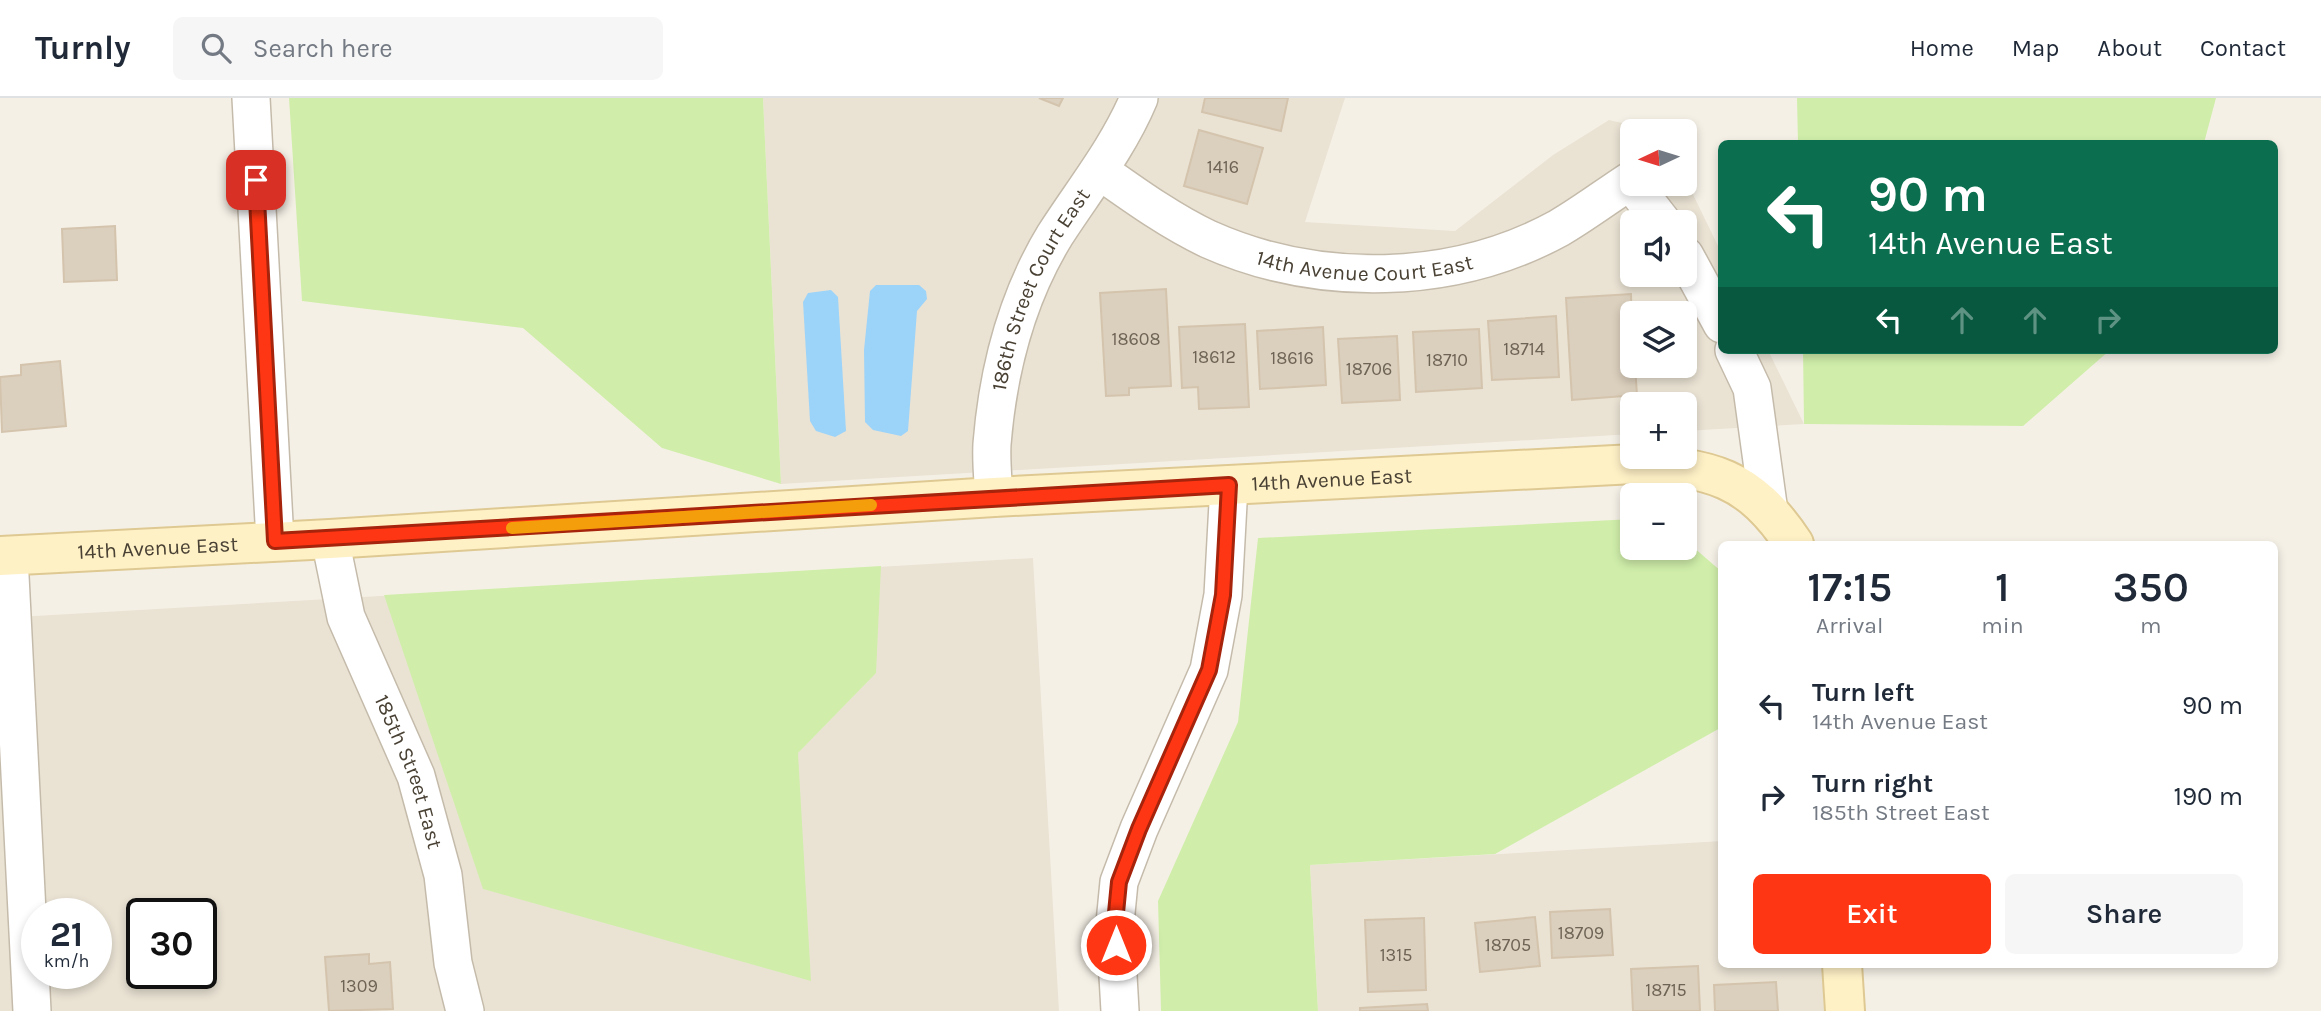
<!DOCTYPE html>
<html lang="en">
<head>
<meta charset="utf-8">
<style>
  :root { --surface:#fff; --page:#f6f6f7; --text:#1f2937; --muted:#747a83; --line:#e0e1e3; --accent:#ff3613 }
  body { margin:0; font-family:Karla,sans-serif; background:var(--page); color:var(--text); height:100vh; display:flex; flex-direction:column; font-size:26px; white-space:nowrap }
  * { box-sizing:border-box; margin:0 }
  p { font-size:23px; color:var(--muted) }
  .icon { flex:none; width:38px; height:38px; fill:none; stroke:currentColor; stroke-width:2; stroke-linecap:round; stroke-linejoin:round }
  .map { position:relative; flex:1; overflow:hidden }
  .panel { position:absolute; left:1718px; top:443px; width:560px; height:427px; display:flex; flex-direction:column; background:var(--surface); border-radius:10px; box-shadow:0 4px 10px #0003 }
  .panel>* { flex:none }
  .hud { position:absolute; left:1718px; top:42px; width:560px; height:214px; border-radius:10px; box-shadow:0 4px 10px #0003; background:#0b6e4f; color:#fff; overflow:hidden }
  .needle { width:46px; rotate:266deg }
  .controls { position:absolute; left:1620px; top:21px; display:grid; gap:14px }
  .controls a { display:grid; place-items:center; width:77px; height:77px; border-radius:10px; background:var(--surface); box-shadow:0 4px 10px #0003; font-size:35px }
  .speed { position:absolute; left:21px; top:800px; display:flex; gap:14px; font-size:35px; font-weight:700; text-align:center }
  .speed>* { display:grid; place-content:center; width:91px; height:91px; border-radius:50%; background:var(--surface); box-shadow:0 4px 10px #0003; line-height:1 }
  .speed small { font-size:18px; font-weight:400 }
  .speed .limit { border:4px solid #111; border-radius:10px; background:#fff; color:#111 }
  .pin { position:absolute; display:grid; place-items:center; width:60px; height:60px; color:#fff; margin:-30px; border-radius:14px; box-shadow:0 4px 10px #0006 }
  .me { position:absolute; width:77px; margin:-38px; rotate:0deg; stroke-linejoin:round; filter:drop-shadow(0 0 5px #0008) }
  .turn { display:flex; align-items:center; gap:24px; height:147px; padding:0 35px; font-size:32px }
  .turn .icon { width:91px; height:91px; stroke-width:2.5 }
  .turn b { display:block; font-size:49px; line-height:60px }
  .lanes { display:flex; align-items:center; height:66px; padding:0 35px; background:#0003; justify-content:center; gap:35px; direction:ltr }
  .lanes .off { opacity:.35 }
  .eta { display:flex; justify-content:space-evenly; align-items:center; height:119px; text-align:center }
  .eta b { font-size:42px; font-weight:600; line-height:49px }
  .action { display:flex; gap:14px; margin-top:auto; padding:14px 35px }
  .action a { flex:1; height:80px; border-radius:10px; background:var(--accent); color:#fff; font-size:28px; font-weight:600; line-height:80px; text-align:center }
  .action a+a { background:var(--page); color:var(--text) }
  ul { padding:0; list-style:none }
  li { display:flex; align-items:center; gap:21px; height:91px; padding:0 35px }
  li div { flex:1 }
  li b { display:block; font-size:26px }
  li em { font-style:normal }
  header { display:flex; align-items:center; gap:42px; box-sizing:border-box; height:98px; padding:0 35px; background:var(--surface); border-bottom:2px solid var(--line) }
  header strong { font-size:33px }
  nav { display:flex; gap:38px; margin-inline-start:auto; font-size:24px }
  .search { width:490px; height:63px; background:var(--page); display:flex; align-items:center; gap:18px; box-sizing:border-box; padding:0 24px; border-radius:10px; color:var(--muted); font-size:26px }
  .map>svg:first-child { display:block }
  .residential { fill:#eae3d4; fill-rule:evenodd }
  .green { fill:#d0eeaa }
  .water { fill:#9cd3f9 }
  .building { fill:#dbcfbd; stroke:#d4c4ad; stroke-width:2 }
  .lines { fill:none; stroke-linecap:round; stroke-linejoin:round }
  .street-casing { stroke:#c5bbab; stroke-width:40 }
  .secondary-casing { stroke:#dec993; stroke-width:42 }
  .street { stroke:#fff; stroke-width:37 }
  .secondary { stroke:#fff1c6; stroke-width:38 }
  .route-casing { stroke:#a6230c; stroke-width:18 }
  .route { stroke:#ff3613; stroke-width:12 }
  .slow { stroke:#f59e0b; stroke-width:12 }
  .labels { text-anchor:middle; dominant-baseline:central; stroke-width:5; stroke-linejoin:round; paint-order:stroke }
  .number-label { font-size:18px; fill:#6e6456 }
  .street-label { font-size:21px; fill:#494134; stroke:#fff }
</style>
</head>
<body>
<header>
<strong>Turnly</strong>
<div class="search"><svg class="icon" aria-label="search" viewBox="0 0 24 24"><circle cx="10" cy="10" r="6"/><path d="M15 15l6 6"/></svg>Search here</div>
<nav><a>Home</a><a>Map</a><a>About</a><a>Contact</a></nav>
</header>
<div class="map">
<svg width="2321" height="913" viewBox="0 0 2321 913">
  <rect width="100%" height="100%" fill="#f5f0e6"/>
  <g class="residential">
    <path d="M 763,0 L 1345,0 L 1305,124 L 1455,133 L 1553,57 L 1609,22 L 1657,33 L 1633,33 L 1633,86 L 1685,86 L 1685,80 L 1722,156 L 1722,252 L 1768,252 L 1804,326 L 1685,333 L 1685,306 L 1633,306 L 1633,336 L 781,386 ZM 1633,124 L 1685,124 L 1685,177 L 1633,177 ZM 1633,215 L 1685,215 L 1685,268 L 1633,268 Z"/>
    <path d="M 1033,460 L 1059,913 L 0,913 L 0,520 ZM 37,816 L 96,816 L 96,875 L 37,875 ZM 142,816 L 201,816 L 201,875 L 142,875 Z"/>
    <polygon points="1722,743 1722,866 1822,866 1824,913 1318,913 1310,767"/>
  </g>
  <g class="green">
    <polygon points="289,0 763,0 781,386 662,350 523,230 302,203"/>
    <polygon points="1797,0 2216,0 2204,45 1798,46"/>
    <polygon points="1803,252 2110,252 2023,328 1804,326"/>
    <polygon points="1633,421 1633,450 1685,450 1685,442 1722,474 1722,629 1495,756 1310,767 1318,913 1161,913 1158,803 1238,624 1258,440"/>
    <polygon points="881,468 876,575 798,655 811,883 483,791 384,497"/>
  </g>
  <g class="water">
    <polygon points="876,187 919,187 926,193 927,201 917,213 908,333 901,338 873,332 865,324 864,252 870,193"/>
    <polygon points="831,192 838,199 846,333 835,339 816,333 810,323 803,204 808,195"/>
  </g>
  <g class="building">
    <polygon points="1039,0 1063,0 1059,8"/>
    <polygon points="1205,0 1288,0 1281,33 1202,14"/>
    <polygon points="1199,32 1263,50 1247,106 1184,88"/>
    <polygon points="115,128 117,182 64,184 62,131"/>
    <polygon points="1166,191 1171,288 1129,290 1129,297 1106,298 1100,195"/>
    <polygon points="1631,196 1633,268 1635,268 1637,297 1572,302 1566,200"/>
    <polygon points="1556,218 1559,279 1492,282 1488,223"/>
    <polygon points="1245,226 1249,309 1199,311 1198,289 1182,290 1179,229"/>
    <polygon points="1323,229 1326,287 1260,291 1257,233"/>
    <polygon points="1479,231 1482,290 1416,294 1413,234"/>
    <polygon points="1397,238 1400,302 1342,305 1338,241"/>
    <polygon points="60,263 66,328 2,334 0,279 21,277 21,267"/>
    <polygon points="1610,811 1613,857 1552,860 1550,814"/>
    <polygon points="1535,819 1540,868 1480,874 1475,825"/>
    <polygon points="1424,820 1426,892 1368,894 1365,822"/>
    <polygon points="369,856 369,866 390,864 393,911 329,913 325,859"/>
    <polygon points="1698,868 1700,913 1633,913 1631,871"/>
    <polygon points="1776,884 1778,913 1715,913 1714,887"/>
    <polygon points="1427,906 1428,913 1360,913 1360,910"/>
  </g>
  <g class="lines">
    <g class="street-casing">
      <g id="street">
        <polyline points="251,0 275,443"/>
        <path id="s1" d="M 1100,73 C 1134,97 1170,123 1208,141 C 1318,190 1453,188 1559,130 C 1583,116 1607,98 1630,83 L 1662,124"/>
        <polyline points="1685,158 1722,226"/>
        <polyline points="1734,252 1752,290 1769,414"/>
        <path id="s2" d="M 994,399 C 993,382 991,363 992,346 C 998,272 1016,201 1055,137 C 1084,92 1118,50 1139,0"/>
        <path id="s3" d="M 330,441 L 346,519 L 416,678 L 443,777 L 453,865 L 465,913"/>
        <polyline points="9,458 32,913"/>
        <polyline points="1120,913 1115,825 1119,784 1139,731 1209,572 1223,497 1229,387"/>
      </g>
    </g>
    <g class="secondary-casing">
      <g id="secondary">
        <path id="s4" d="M 0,458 L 330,441 L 994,399 L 1634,366 C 1711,370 1749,378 1794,446"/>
        <polyline points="1842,866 1845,913"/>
      </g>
    </g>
    <use href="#street" class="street"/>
    <use href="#secondary" class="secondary"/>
  </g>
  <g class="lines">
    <g class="route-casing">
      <polyline id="route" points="256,82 275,443 1229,387 1223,497 1209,572 1139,731 1119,784 1115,825 1116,847"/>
    </g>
    <use href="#route" class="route"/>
    <polyline class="slow" points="512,430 871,407"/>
  </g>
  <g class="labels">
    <g class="number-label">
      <text x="1223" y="69">1416</text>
      <text x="1136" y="241">18608</text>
      <text x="1524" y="251">18714</text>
      <text x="1214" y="259">18612</text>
      <text x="1292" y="260">18616</text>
      <text x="1447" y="262">18710</text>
      <text x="1369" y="271">18706</text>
      <text x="1581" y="835">18709</text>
      <text x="1508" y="847">18705</text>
      <text x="1396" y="857">1315</text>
      <text x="359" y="888">1309</text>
      <text x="1666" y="892">18715</text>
    </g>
    <g class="street-label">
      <text stroke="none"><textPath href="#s1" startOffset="289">14th Avenue Court East</textPath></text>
      <text stroke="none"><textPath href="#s2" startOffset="217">186th Street Court East</textPath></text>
      <text stroke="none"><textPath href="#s4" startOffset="1334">14th Avenue East</textPath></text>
      <text stroke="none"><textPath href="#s4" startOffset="158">14th Avenue East</textPath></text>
      <text stroke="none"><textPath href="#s3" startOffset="247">185th Street East</textPath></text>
    </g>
  </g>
</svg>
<div class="controls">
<a><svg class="needle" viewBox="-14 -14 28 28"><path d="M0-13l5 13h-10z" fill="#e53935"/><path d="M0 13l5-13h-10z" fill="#747a83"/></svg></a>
<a><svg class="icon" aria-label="sound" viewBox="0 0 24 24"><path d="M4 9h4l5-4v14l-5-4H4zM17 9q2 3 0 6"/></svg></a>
<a><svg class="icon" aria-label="layers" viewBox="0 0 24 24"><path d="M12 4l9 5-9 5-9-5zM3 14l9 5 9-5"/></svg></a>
<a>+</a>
<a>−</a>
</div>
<div class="speed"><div>21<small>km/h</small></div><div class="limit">30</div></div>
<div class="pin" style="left:256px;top:82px;background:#d93025"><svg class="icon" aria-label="arrive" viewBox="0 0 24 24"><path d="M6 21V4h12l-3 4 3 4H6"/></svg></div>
<svg class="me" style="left:1116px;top:847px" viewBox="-20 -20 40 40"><circle r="17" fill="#ff3613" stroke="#fff" stroke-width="3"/><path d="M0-11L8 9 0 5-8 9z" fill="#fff"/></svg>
<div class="hud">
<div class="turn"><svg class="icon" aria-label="left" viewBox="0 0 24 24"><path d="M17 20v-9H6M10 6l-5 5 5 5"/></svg><div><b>90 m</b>14th Avenue East</div></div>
<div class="lanes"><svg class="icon" aria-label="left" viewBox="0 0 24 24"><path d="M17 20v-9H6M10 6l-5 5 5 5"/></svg><svg class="icon off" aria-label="ahead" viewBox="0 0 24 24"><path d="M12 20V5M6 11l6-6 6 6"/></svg><svg class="icon off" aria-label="ahead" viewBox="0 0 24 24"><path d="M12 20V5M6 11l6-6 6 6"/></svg><svg class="icon off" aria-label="right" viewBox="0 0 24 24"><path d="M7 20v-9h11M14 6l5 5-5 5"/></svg></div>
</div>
<section class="panel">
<div class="eta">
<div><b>17:15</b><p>Arrival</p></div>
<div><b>1</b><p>min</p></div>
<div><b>350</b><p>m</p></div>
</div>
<ul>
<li><svg class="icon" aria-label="left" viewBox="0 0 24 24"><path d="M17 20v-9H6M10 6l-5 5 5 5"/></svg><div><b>Turn left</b><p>14th Avenue East</p></div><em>90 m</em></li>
<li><svg class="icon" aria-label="right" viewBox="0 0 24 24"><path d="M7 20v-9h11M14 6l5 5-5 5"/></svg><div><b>Turn right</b><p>185th Street East</p></div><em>190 m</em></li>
</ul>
<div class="action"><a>Exit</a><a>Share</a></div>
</section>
</div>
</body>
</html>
